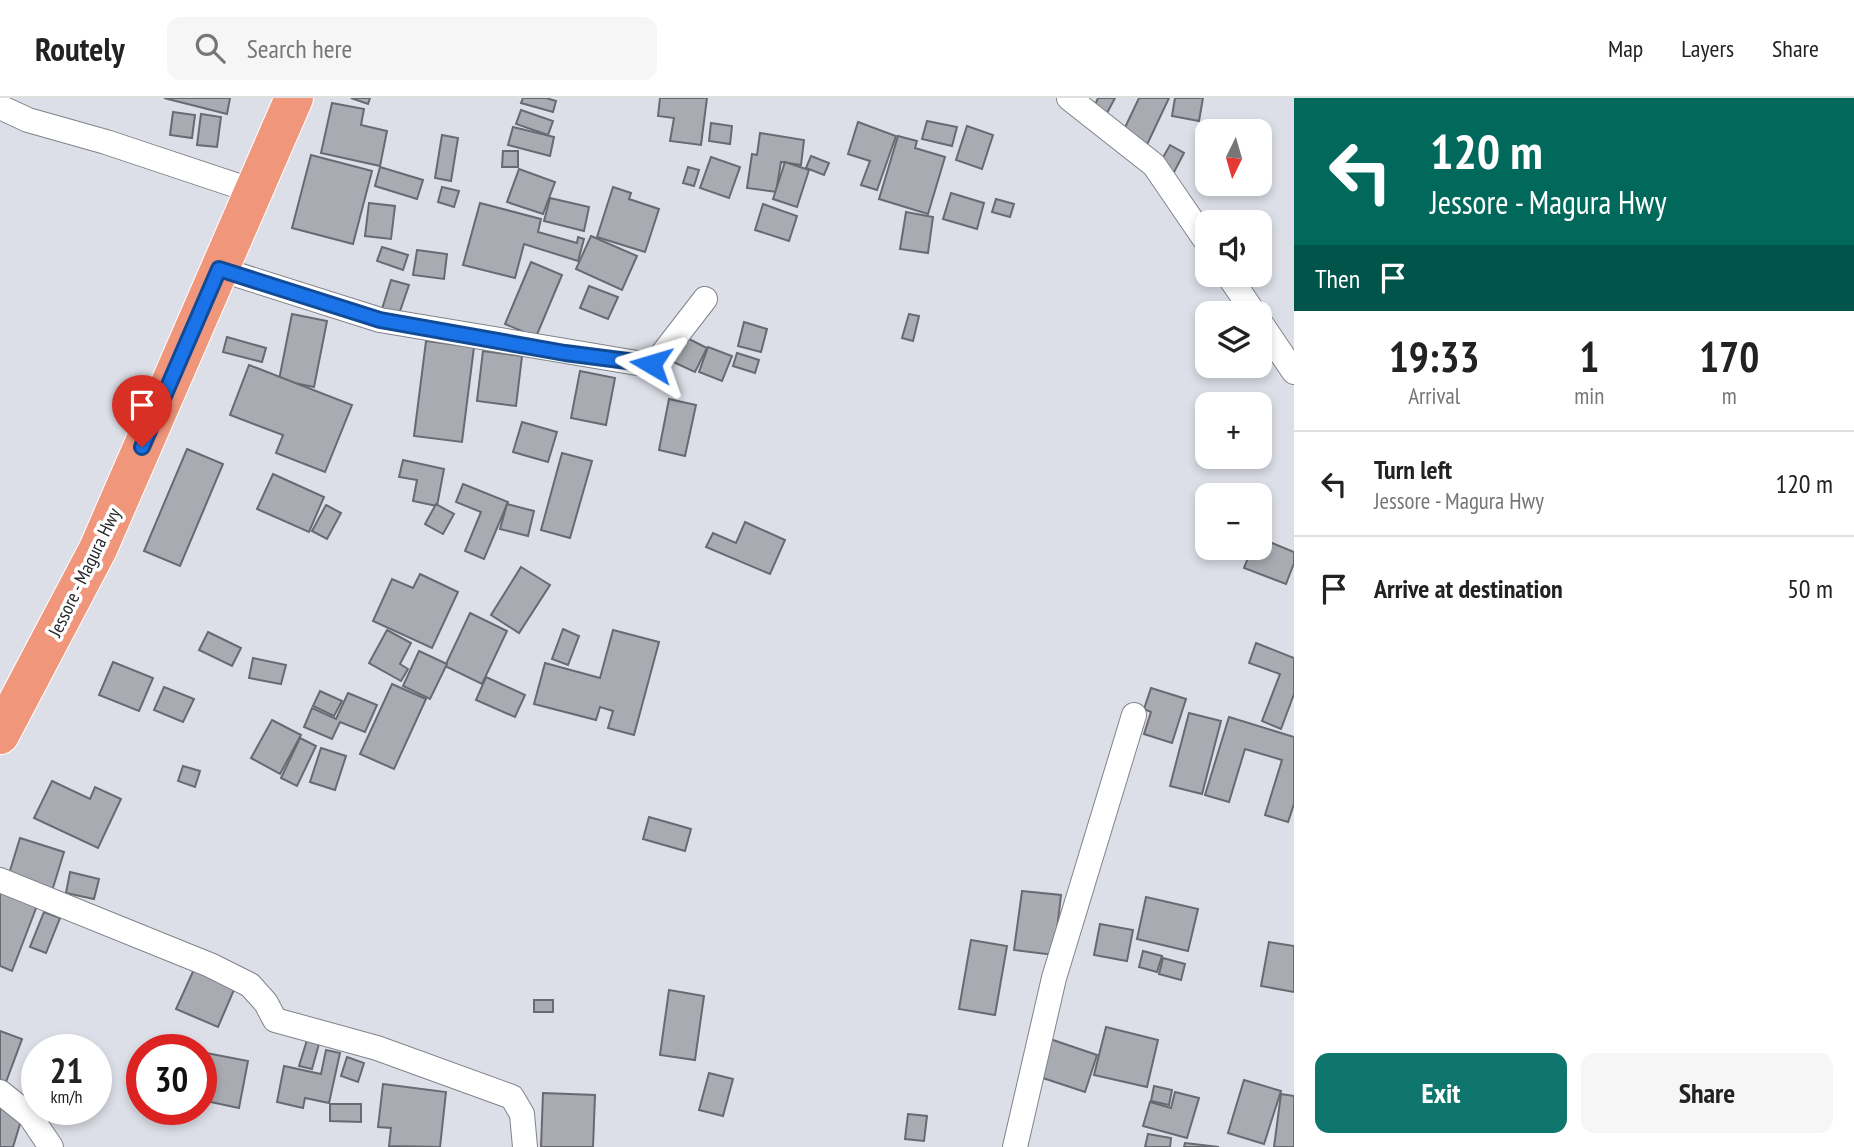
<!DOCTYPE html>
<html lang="en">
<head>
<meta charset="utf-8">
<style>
  :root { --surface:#fff; --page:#f6f6f6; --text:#222; --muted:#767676; --line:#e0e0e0; --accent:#0f766e }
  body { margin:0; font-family:"PT Sans Narrow",sans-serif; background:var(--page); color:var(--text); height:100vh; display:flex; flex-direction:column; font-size:26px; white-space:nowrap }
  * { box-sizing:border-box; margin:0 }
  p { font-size:23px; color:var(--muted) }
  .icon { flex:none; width:38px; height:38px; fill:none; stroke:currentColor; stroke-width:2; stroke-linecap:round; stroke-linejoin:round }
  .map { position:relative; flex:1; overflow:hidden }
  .drawer { display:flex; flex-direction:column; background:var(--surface); width:560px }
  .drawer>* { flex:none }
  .banner { background:#00695c; color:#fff; overflow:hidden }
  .needle { width:46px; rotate:185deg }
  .controls { position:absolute; left:1195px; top:21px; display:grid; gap:14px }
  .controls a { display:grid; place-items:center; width:77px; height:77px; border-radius:14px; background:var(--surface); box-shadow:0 4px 10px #0003; font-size:35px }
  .speed { position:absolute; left:21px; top:936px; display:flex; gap:14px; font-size:35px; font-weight:700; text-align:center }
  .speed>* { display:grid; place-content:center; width:91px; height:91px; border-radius:50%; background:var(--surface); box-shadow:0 4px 10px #0003; line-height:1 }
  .speed small { font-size:18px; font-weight:400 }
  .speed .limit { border:10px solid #d22; background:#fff; color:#111 }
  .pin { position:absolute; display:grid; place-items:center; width:60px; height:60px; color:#fff; margin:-72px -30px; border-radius:50% 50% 50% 0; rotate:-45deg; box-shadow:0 0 7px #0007 }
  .pin .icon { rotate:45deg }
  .me { position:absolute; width:77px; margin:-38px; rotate:277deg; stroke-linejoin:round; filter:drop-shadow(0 0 5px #0008) }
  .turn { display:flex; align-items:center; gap:24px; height:147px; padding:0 21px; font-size:32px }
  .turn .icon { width:91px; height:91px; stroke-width:2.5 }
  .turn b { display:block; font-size:49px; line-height:60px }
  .then { display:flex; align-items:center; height:66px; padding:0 21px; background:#0003; gap:14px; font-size:26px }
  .eta { display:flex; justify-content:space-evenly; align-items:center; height:119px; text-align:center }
  .eta b { font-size:42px; font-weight:600; line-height:49px }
  .action { display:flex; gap:14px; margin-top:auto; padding:14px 21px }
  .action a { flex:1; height:80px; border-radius:14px; background:var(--accent); color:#fff; font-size:28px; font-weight:600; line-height:80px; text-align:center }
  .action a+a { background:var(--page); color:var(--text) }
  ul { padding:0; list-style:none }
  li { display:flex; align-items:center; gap:21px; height:105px; padding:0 21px; border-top:2px solid var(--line) }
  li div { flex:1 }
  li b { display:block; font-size:26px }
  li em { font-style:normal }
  header { display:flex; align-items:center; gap:42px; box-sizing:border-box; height:98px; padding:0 35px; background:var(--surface); border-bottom:2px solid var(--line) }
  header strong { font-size:33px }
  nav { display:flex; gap:38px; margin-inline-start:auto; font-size:24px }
  .search { width:490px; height:63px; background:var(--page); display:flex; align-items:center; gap:18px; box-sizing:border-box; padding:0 24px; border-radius:14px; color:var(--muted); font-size:26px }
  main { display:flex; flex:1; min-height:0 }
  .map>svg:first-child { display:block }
  .building { fill:#a9abb3; stroke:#686971; stroke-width:2 }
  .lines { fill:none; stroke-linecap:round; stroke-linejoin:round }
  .street-casing { stroke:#81838b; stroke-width:26 }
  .highway-casing { stroke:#fff; stroke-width:40 }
  .street { stroke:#fff; stroke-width:24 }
  .highway { stroke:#f0967b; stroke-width:38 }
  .route-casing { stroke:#114b97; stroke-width:18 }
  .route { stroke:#1a73e8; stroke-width:12 }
  .labels { text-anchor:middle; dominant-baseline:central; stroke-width:7; stroke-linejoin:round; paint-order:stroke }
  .street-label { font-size:19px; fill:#26272a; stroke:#fff }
</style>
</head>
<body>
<header>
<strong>Routely</strong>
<div class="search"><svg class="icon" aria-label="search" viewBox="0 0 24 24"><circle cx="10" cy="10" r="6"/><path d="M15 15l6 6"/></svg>Search here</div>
<nav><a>Map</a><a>Layers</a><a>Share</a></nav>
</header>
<main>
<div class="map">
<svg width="1294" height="1049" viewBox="0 0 1294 1049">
  <rect width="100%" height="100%" fill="#dddfe8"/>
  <g class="building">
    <polygon points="164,0 230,0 227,16"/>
    <polygon points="351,0 370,0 368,6"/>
    <polygon points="523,0 546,0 556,3 553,14 521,5"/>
    <polygon points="660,0 707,0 701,47 670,43 674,20 658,18"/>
    <polygon points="1098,0 1115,0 1107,15 1094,9"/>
    <polygon points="1139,0 1169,0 1145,51 1120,40"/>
    <polygon points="1175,0 1203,0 1199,23 1172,18"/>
    <polygon points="332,5 364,11 361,27 387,33 380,68 321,55"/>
    <polygon points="521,12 553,23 548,37 516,26"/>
    <polygon points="173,14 195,17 192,40 170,37"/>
    <polygon points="201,16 221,19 217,49 197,47"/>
    <polygon points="927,23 957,29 952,48 922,41"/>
    <polygon points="858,24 896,38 877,92 861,87 870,63 848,56"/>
    <polygon points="711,25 732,28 730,46 709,43"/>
    <polygon points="967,28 993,37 982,71 956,62"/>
    <polygon points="513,29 554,39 550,58 508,47"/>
    <polygon points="760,35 804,42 801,67 781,64 776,94 747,90 752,56 757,57"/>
    <polygon points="442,37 458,40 451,83 435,80"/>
    <polygon points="898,38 917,43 915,50 945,59 928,116 879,101"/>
    <polygon points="1170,47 1184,55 1172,78 1157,70"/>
    <polygon points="503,53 518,53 518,69 502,69"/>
    <polygon points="311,57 372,73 353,146 292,130"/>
    <polygon points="811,58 829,65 824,77 806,70"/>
    <polygon points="711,59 740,69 729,100 700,90"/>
    <polygon points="785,64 809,72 797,109 773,101"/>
    <polygon points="380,69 423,82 417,101 375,88"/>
    <polygon points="688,69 699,72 694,88 683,85"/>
    <polygon points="519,71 555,84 543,116 507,104"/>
    <polygon points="442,89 459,93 454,109 438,104"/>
    <polygon points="613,89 631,95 629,101 659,111 645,154 597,139"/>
    <polygon points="951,95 984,105 977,131 943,121"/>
    <polygon points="550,100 589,109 584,133 544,123"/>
    <polygon points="996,101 1014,106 1010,119 992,114"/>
    <polygon points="369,105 395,108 391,141 365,138"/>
    <polygon points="480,105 541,121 538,134 577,145 578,139 584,141 578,163 524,146 515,180 463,167"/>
    <polygon points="763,106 797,118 789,143 755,132"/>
    <polygon points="906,114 933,119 928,155 900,151"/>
    <polygon points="591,138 637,158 622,192 576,171"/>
    <polygon points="382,149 408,157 403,172 377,163"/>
    <polygon points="417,152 447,156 444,181 413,177"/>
    <polygon points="531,164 562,177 536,239 505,226"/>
    <polygon points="391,182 409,187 399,216 382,211"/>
    <polygon points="589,188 618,199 608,221 580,210"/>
    <polygon points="292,216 327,223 314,289 279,282"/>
    <polygon points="909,216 919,218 913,243 902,240"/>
    <polygon points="744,224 767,231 761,254 738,248"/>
    <polygon points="683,238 707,250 695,274 671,263"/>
    <polygon points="227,239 266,250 262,264 223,254"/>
    <polygon points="426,243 474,249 462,344 414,338"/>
    <polygon points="708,249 732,258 722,283 699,274"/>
    <polygon points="483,253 522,258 516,308 477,303"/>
    <polygon points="737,255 759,262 755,275 733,268"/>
    <polygon points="249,267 352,307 325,374 276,355 283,337 230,317"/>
    <polygon points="580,273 615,280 606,327 571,320"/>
    <polygon points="669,301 696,307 685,358 659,352"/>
    <polygon points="522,324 557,334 548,364 513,354"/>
    <polygon points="187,351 223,366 180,468 144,453"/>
    <polygon points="562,355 592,363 570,440 541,432"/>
    <polygon points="403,362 444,371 437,408 413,403 417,382 399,379"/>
    <polygon points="273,376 324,399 309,434 257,411"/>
    <polygon points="463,386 508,404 484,461 465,453 481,414 456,404"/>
    <polygon points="436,406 454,416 443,436 425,426"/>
    <polygon points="507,406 534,413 528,438 500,431"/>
    <polygon points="326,407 341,415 327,441 312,433"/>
    <polygon points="745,424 785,442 770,476 706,449 713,435 736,445"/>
    <polygon points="1260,440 1294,454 1294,465 1286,486 1244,470 1252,450 1260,450"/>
    <polygon points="521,469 550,487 519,535 491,517"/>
    <polygon points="420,476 458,494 432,550 373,523 392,481 413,490"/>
    <polygon points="470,515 507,533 482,586 445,568"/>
    <polygon points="563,531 579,538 568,567 552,561"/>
    <polygon points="387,532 411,545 400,566 408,571 401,583 369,565"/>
    <polygon points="613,532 659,544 634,637 608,630 613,613 600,609 596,622 534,606 545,565 600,580"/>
    <polygon points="208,534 241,550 232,568 199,552"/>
    <polygon points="1256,545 1294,560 1294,596 1281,631 1262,623 1280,576 1249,565"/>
    <polygon points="419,553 447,566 430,601 403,588"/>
    <polygon points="253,560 286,567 281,586 249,580"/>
    <polygon points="113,564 153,580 139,613 99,597"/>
    <polygon points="486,579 525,597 515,619 476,602"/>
    <polygon points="392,586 426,601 394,671 360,656"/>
    <polygon points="164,589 194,601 183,624 154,612"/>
    <polygon points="1151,590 1186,601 1172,645 1144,636 1151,614 1144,611"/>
    <polygon points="320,593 342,603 334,618 313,608"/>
    <polygon points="348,595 377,607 365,634 340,624 332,641 304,629 312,610 336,621"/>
    <polygon points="1189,615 1221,623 1202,696 1170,688"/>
    <polygon points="1229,619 1294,639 1294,706 1288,724 1265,717 1282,662 1245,651 1229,704 1205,697"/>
    <polygon points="272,622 301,637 280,676 251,660"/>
    <polygon points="300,640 316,648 297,688 281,680"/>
    <polygon points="321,650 346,658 335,692 310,684"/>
    <polygon points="183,668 200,673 195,689 178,683"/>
    <polygon points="52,683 90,701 95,689 121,701 98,750 34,720"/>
    <polygon points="649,719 691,731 685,753 643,741"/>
    <polygon points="20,740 64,754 52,793 8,779"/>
    <polygon points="70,774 99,781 94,801 66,795"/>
    <polygon points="0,790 38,805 12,873 0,868"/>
    <polygon points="1022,793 1061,797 1054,857 1014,852"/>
    <polygon points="1146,799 1198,811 1188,853 1137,841"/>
    <polygon points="44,814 60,820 46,855 30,849"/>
    <polygon points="1100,826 1133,832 1127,863 1094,857"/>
    <polygon points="971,842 1007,848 995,917 959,911"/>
    <polygon points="1269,844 1294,848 1294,894 1261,888"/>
    <polygon points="1143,853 1162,858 1157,874 1139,869"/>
    <polygon points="1163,860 1185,866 1181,882 1159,876"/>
    <polygon points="195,869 236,887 218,929 176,911"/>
    <polygon points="669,892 704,898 695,962 660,957"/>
    <rect x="534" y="902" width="19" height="12"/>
    <polygon points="1106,929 1158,942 1147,989 1094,977"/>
    <polygon points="0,933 22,941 6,984 0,982"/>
    <polygon points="1050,941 1097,957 1085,994 1037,978"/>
    <polygon points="307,942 319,946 312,971 299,968"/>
    <polygon points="326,952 340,955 329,1005 305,1000 303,1010 277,1004 284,968 321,976"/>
    <polygon points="201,954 248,963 239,1010 201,1002"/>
    <polygon points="347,959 364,965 358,984 341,978"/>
    <polygon points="709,975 733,981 723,1018 699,1012"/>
    <polygon points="1244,982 1281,993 1264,1046 1228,1035"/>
    <polygon points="383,986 446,994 440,1049 389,1048 391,1030 378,1029"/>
    <polygon points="1154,988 1172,992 1169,1007 1151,1003"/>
    <polygon points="1175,994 1199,1000 1187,1040 1143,1028 1150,1004 1171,1010"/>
    <polygon points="543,995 595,997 593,1049 541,1049"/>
    <polygon points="1281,996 1294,998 1294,1049 1274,1049"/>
    <polygon points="330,1006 361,1006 361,1024 330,1023"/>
    <polygon points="0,1010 23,1016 13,1049 0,1049"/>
    <polygon points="908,1016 927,1018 924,1043 905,1041"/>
    <polygon points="1148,1036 1171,1040 1170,1049 1145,1049"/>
    <polygon points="1185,1045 1219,1049 1184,1049"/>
  </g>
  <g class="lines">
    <g class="street-casing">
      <g id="street">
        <polyline points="1069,0 1154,67 1208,146"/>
        <polyline points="0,9 28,22 106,44 253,93"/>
        <polyline points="219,171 380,222 643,266 657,263 705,201"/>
        <polyline points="1228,177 1254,215"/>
        <polyline points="1260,224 1294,274"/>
        <polyline points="0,782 210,867 250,887 266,905 275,922 377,950 512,999 522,1016 525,1049"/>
        <polyline points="0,994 30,1018 51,1049"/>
        <polyline points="1015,1049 1054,880 1134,617"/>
      </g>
    </g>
    <g class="highway-casing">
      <polyline id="highway" points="0,637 98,451 294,0"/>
    </g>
    <use href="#street" class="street"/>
    <use href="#highway" class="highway"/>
  </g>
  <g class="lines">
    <g class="route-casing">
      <polyline id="route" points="142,349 219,171 380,222 565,255 651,266"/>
    </g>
    <use href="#route" class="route"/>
  </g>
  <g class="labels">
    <g class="street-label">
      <text transform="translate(84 474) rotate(-64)">Jessore - Magura Hwy</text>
    </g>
  </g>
</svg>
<div class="controls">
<a><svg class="needle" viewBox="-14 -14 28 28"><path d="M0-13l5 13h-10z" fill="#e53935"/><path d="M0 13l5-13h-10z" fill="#767676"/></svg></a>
<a><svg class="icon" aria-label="sound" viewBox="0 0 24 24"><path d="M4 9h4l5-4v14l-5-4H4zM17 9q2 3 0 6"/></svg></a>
<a><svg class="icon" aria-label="layers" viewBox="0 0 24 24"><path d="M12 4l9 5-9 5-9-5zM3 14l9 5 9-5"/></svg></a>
<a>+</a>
<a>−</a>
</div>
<div class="speed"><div>21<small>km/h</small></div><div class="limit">30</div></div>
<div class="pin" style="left:142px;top:349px;background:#d93025"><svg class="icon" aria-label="arrive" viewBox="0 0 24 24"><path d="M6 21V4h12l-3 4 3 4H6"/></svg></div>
<svg class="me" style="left:651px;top:266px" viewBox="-20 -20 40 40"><path d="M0-17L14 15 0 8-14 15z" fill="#1a73e8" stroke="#fff" stroke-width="4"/></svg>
</div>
<section class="drawer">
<div class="banner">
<div class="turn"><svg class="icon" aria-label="left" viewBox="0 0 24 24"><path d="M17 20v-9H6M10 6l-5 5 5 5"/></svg><div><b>120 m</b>Jessore - Magura Hwy</div></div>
<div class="then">Then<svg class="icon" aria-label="arrive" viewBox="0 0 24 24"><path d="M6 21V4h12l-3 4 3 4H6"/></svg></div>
</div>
<div class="eta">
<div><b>19:33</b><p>Arrival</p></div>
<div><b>1</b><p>min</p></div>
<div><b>170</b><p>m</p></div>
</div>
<ul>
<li><svg class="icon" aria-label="left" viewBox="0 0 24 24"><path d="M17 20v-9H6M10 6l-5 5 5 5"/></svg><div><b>Turn left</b><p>Jessore - Magura Hwy</p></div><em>120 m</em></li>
<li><svg class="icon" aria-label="arrive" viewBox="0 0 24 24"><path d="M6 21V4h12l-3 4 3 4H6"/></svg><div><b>Arrive at destination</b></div><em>50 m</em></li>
</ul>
<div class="action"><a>Exit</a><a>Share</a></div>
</section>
</main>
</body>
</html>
